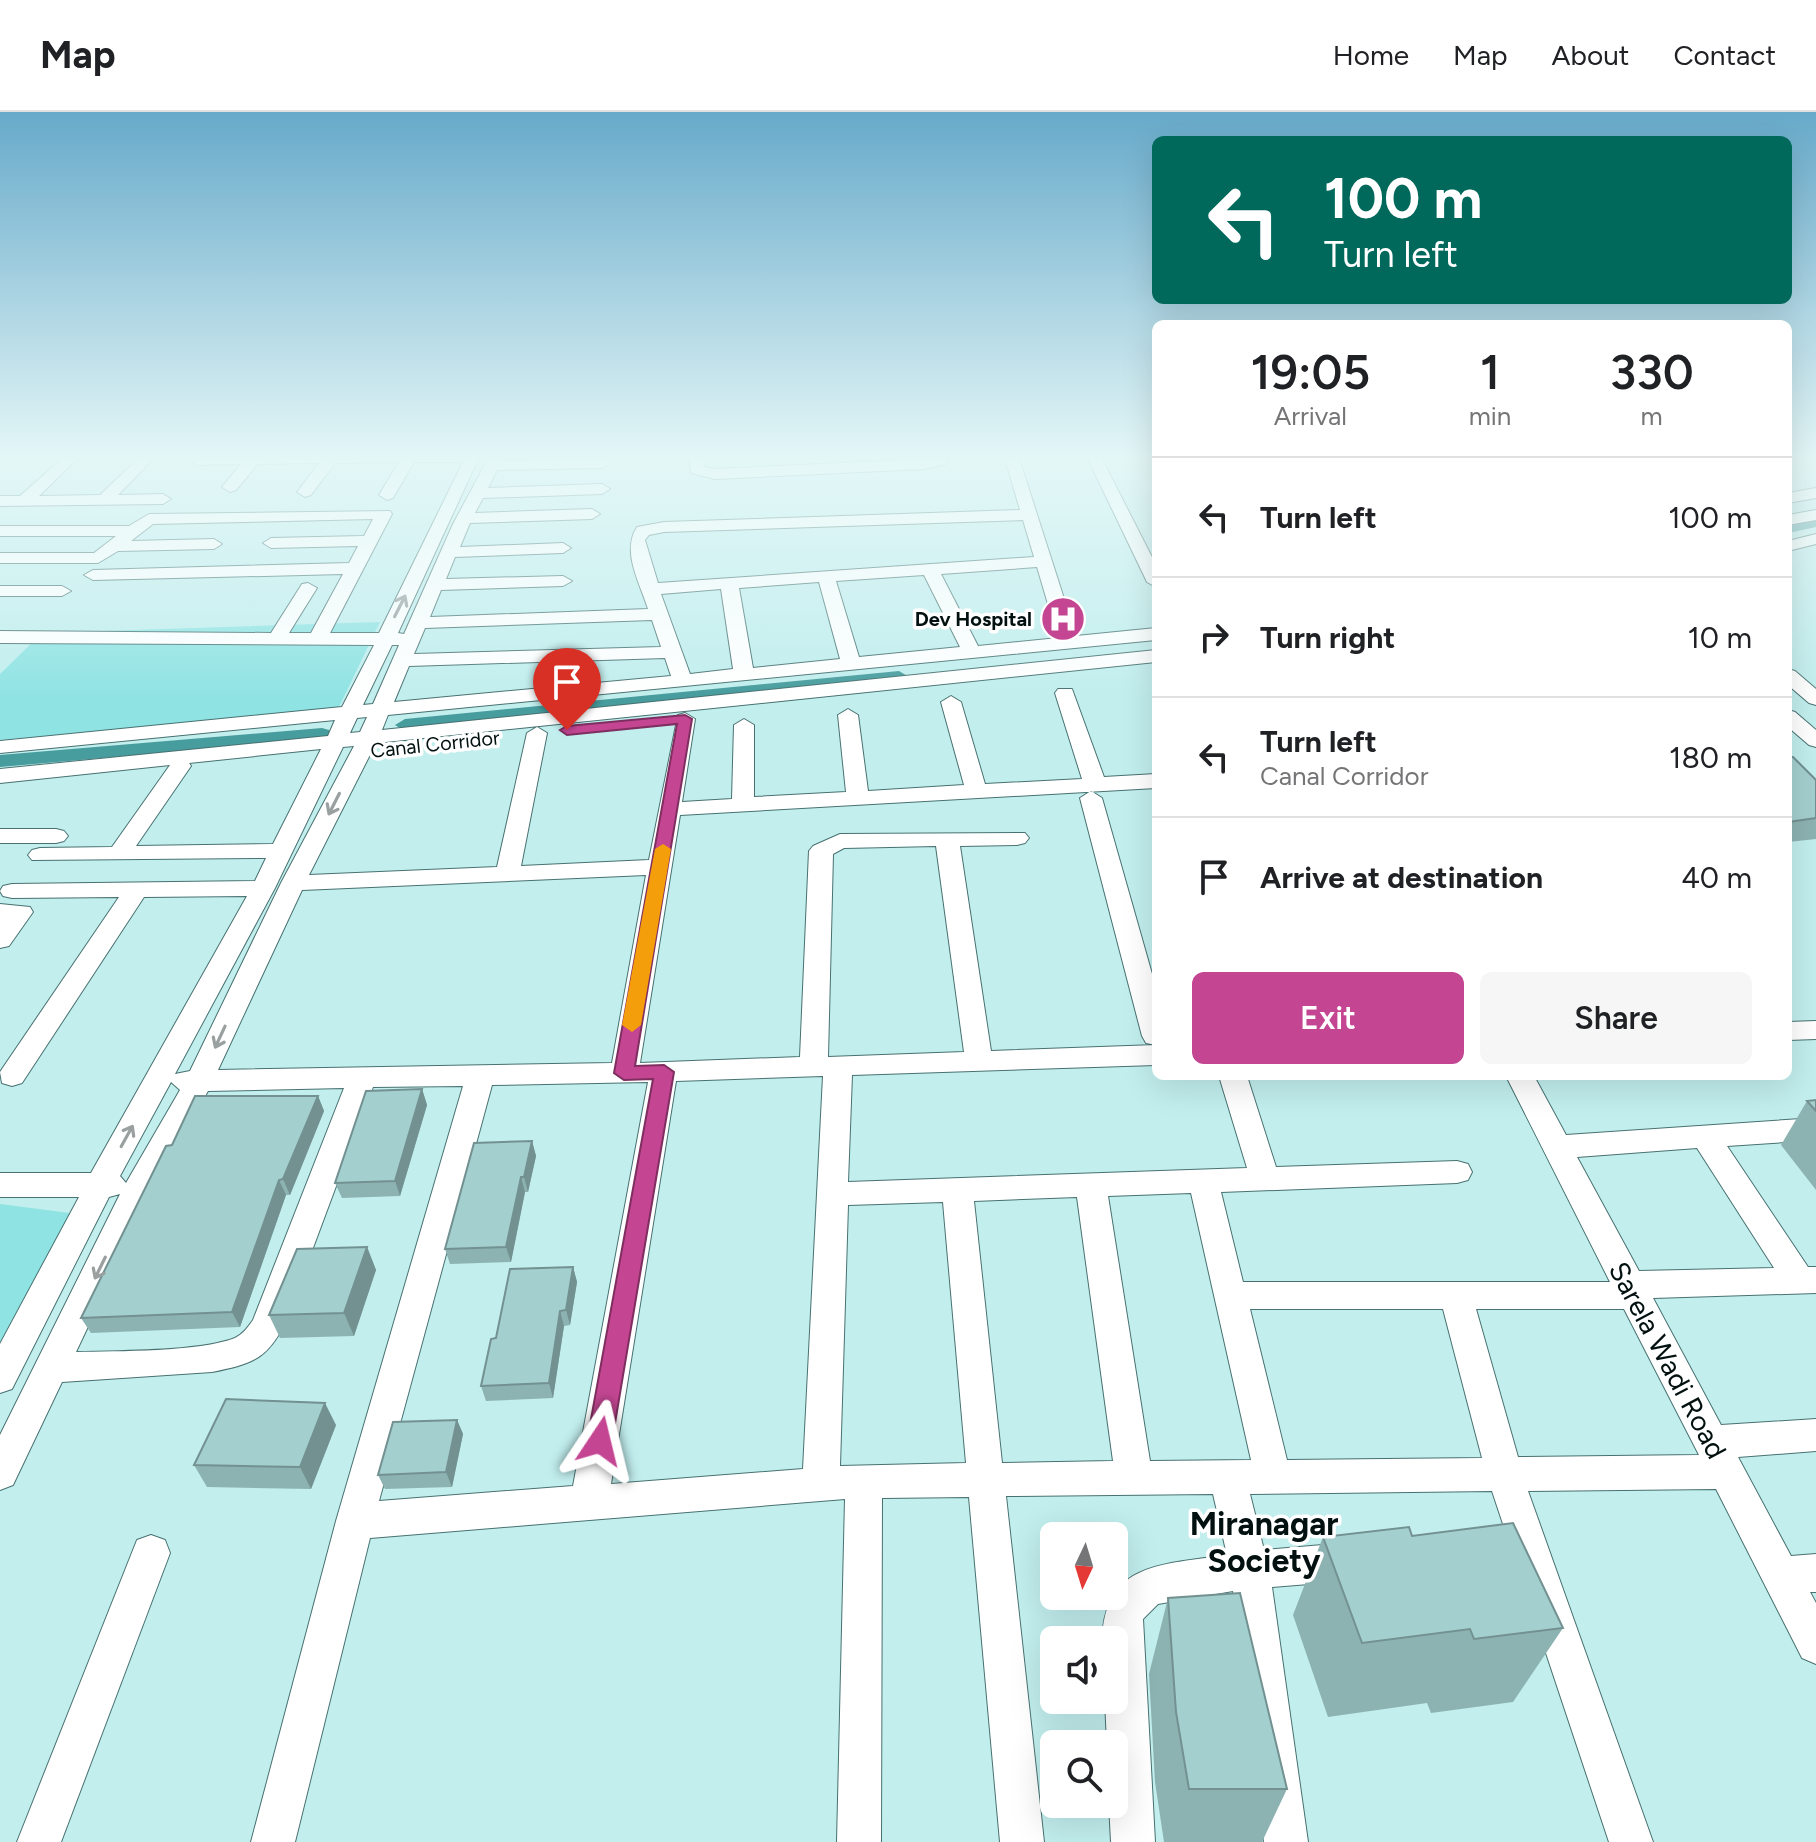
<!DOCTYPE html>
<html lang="en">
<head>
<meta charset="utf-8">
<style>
  :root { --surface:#fff; --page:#f6f6f6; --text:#202124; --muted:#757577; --line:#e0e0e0; --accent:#c44693 }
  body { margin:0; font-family:Figtree,sans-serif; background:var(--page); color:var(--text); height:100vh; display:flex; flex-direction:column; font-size:30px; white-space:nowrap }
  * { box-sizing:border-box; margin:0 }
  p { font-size:26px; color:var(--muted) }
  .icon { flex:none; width:44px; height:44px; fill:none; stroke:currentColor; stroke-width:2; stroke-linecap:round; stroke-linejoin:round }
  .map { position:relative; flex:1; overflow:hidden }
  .panel { position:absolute; left:1152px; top:208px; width:640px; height:760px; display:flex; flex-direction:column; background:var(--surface); border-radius:12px; box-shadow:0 8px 32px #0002 }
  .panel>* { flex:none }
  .guide { position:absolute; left:1152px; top:24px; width:640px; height:168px; border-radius:12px; box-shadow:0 8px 32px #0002; background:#00695c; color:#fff; overflow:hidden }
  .needle { width:52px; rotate:184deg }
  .tools { position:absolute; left:1040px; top:1410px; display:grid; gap:16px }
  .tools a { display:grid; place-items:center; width:88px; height:88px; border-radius:12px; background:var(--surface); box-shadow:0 8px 32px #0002; font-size:40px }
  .pin { position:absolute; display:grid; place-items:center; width:68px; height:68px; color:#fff; margin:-82px -34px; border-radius:50% 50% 50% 0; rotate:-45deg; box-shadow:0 0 8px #0007 }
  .pin .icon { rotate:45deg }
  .me { position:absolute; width:88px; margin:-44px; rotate:10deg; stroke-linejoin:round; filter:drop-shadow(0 0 6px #0008) }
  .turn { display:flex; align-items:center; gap:28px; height:168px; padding:0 40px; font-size:36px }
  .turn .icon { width:104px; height:104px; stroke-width:2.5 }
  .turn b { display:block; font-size:56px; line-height:68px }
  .eta { display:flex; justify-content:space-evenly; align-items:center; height:136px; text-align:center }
  .eta b { font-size:48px; font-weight:600; line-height:56px }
  .button { display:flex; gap:16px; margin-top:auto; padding:16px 40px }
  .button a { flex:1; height:92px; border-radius:12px; background:var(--accent); color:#fff; font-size:32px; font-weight:600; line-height:92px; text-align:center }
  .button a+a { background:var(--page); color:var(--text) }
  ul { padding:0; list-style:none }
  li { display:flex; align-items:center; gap:24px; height:120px; padding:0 40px; border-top:2px solid var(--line) }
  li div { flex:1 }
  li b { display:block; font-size:30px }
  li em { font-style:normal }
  header { display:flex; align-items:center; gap:48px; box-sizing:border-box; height:112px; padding:0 40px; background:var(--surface); border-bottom:2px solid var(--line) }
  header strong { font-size:38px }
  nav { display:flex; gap:44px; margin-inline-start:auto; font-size:28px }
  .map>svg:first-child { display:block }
  .green { fill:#90e3e3 }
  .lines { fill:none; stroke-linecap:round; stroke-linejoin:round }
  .canal { fill:#479c9d; fill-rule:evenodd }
  .minor-casing { stroke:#487171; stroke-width:2 }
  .minor { fill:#fff; fill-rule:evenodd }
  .wall { fill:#8db2b2 }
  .shaded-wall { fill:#739191 }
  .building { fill:#a4cfcf; stroke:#739191; stroke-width:2 }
  .oneway { stroke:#9a9f9f }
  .route { fill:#c44693; stroke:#7f2e60; stroke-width:2 }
  .slow { fill:#f59e0b }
  .labels { text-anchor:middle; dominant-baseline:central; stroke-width:7; stroke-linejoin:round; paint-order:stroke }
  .far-poi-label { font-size:20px; font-weight:bold; fill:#021010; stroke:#fff; text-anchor:end }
  .far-street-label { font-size:20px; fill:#021010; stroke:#fff }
  .near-street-label { font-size:28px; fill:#021010; stroke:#fff }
  .near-neighbourhood-label { font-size:32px; font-weight:bold; fill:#021010; stroke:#fff }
</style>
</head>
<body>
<header>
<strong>Map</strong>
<nav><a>Home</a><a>Map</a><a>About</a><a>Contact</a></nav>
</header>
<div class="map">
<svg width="1816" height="1730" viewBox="0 0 1816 1730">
  <rect width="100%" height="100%" fill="#c2eeee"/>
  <g class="green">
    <polygon points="380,510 338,597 0,628 0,562 42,521"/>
    <polygon points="0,1092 85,1103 0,1266"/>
  </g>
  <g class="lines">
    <g class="canal">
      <polygon points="1816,405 1816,415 1788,421 1788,411"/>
      <polygon points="899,559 909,565 906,569 405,619 395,613 405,607"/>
      <polygon points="322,616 329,618 332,622 329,626 0,655 0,643"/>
    </g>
    <g class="minor-casing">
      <g id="minor">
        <polygon points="66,343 81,343 39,384 100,383 142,343 157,343 118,383 163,382 171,387 163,392 0,394 0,384 20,384"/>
        <path d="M 249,343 L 480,343 L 398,521 L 404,522 L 453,412 L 490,343 L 504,343 L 501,349 L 602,346 L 610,351 L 602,356 L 497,358 L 488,376 L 602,372 L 610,377 L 602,382 L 483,386 L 475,401 L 592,397 L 600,402 L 592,407 L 470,411 L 460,435 L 563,431 L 571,436 L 563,441 L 455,445 L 446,467 L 563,464 L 572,469 L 563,474 L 441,478 L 430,505 L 648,497 C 640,471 621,440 637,415 L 664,410 L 1020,398 L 1004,343 L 1018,343 L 1076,524 L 1156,516 L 1156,528 L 388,603 L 382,618 L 1156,538 L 1156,550 L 376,631 L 309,763 L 497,755 L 527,621 L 537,615 L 547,621 L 521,754 L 649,748 L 678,603 L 685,601 L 695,607 L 682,690 L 732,687 L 734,613 L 744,607 L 754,613 L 754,685 L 846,680 L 838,603 L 848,597 L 858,603 L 868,679 L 964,673 L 941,590 L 951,584 L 961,590 L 985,672 L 1082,667 L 1055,581 L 1058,577 L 1072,577 L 1104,665 L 1156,662 L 1156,676 L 680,703 L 640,951 L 800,945 L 809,739 L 813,734 L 840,722 L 1025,721 L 1029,726 L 1025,731 L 1017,733 L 960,734 L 991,939 L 1156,933 L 1146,931 L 1142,924 L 1080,686 L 1091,679 L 1102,686 L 1156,876 L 1156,953 L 852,963 L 848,1070 L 1247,1056 L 1219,964 L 1247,964 L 1276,1055 L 1457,1049 L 1468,1052 L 1472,1060 L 1468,1068 L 1457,1071 L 1221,1080 L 1243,1170 L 1610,1170 L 1506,964 L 1534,964 L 1566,1023 L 1816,1006 L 1816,1028 L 1727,1034 L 1808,1155 L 1816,1155 L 1816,1181 L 1653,1186 L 1721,1313 L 1816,1307 L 1816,1339 L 1738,1345 L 1791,1444 L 1816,1442 L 1816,1480 L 1810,1480 L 1816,1491 L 1816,1552 L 1802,1546 L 1716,1377 L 1528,1379 L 1653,1730 L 1609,1730 L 1492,1379 L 1250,1382 L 1264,1438 L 1346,1431 L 1360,1437 L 1365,1450 L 1360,1463 L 1346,1469 L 1272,1475 L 1308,1730 L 1264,1730 L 1233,1479 L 1158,1492 L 1143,1507 L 1155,1730 L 1111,1730 L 1109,1692 L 1114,1692 L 1114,1632 L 1107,1632 L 1105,1588 L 1114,1588 L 1114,1528 L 1102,1528 C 1105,1449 1163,1453 1227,1443 L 1213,1382 L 1006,1384 L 1044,1730 L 1000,1730 L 969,1385 L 882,1386 L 881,1730 L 837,1730 L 845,1387 L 370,1426 L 295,1730 L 251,1730 L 336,1409 L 463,974 L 373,975 L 285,1211 C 267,1248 251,1252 212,1260 L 62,1270 L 13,1373 L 0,1378 L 0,1323 L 120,1082 L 109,1085 L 12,1277 L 0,1281 L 0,1232 L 79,1085 L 0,1085 L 0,1061 L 91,1061 L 247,784 L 144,785 L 22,971 L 12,974 L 2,971 L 0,960 L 119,785 L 12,786 L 3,784 L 0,779 L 3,774 L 12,772 L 255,769 L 266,746 L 32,748 L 28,743 L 32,738 L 40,736 L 112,735 L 170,653 L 0,671 L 0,657 L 328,624 L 335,608 L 0,641 L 0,629 L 342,595 L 374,533 L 0,531 L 0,519 L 271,521 L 302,472 L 308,471 L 317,476 L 289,521 L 311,521 L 343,462 L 93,468 L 84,463 L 93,458 L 349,451 L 358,434 L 271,436 L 263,431 L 271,426 L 364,424 L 373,407 L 153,412 L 131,429 L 214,427 L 222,432 L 214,437 L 118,439 L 98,451 L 0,451 L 0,441 L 94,441 L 116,424 L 0,424 L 0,414 L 129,414 L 149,402 L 390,399 L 392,402 L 330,521 L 379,521 L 463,350 L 414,350 L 393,386 L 387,388 L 379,383 L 399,350 L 335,351 L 311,383 L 305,385 L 297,380 L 319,351 L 258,352 L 236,378 L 230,380 L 222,375 L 241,352 L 197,353 L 189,348 L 197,343 ZM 1023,408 L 1034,445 L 658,471 L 645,428 L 649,423 L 664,420 ZM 1037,455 L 1058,526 L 978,534 L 941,462 ZM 924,463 L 960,535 L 859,545 L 836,469 ZM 819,470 L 840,547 L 753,556 L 739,476 ZM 721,477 L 733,557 L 690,562 L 661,482 ZM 652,508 L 661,535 L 414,542 L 425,516 ZM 392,533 L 399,533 L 373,592 L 363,593 ZM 665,546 L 671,564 L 394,590 L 409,554 ZM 367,605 L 360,620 L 350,621 L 357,606 ZM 354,634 L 281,771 L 190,959 L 175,962 L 275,776 L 343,635 ZM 321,637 L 273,732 L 136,734 L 191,654 L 189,651 ZM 936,734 L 964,940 L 828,945 L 833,742 L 844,736 ZM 646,763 L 612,951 L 218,958 L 302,778 ZM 823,964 L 803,1357 L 611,1372 L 676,969 ZM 171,970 L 180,978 L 126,1071 L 120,1064 ZM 648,970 L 573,1374 L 379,1389 L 492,973 ZM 344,976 L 253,1208 C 248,1215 243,1222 235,1226 C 199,1240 117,1239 76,1240 L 154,1075 L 208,979 ZM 1697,1036 L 1774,1156 L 1639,1159 L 1577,1045 ZM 1191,1081 L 1251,1348 L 1150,1349 L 1108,1084 ZM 1077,1085 L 1113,1349 L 1002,1351 L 974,1089 ZM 943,1090 L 966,1351 L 840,1354 L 848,1093 ZM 1250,1197 L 1443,1197 L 1482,1346 L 1287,1348 ZM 1476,1197 L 1624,1197 L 1699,1343 L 1518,1345 Z"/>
        <polygon points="689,343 703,343 704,355 715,357 924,347 934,346 935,343 977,343 970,347 949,347 946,352 924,357 715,367 691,361"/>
        <polygon points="1086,343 1100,343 1156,453 1156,475 1147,470"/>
        <polygon points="1816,376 1816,386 1788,391 1788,381"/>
        <polygon points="1816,398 1816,408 1788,413 1788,403"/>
        <polygon points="1816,422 1816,432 1788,439 1788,429"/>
        <polygon points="0,474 62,474 71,479 62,484 0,484"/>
        <polygon points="1788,557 1795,559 1816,577 1816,593 1809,591 1788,573"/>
        <polygon points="1788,598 1795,600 1816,618 1816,635 1809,633 1788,615"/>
        <polygon points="0,717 56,717 64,719 68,724 64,729 56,731 0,731"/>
        <polygon points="0,792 30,795 33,800 9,834 0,836"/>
        <polygon points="1816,909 1816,927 1788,928 1788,910"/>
        <polygon points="151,1423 165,1428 170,1441 61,1730 17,1730 137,1428"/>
      </g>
    </g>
    <use href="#minor" class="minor"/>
  </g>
  <g class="wall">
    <polygon points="1055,343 1082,343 1082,346 1057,347"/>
    <polygon points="1788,645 1816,668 1816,727 1788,730"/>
    <polygon points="422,977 427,993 400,1084 342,1086 335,1071"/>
    <polygon points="318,984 324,999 290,1083 286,1083 240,1215 91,1221 81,1206"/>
    <polygon points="1816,988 1816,1078 1781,1033 1807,989"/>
    <polygon points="532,1029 536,1044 528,1080 525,1080 511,1150 450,1152 445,1137"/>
    <polygon points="367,1135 376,1158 354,1224 280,1226 269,1203"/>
    <polygon points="573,1155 577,1170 570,1213 564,1214 553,1286 486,1289 481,1274"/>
    <polygon points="457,1308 463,1322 452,1375 385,1377 378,1363"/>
    <polygon points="336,1313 311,1377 207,1375 194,1353"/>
    <polygon points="1412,1424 1563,1516 1513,1590 1431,1601 1427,1591 1328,1605 1293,1503 1323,1425"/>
    <polygon points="1168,1486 1287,1677 1262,1730 1164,1730 1155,1670 1149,1562"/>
  </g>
  <g class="shaded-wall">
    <polygon points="422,977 427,993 400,1084 395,1069"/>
    <polygon points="318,984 324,999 290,1083 283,1067"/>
    <polygon points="532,1029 536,1044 528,1080 524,1065"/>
    <polygon points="521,1065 525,1080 511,1150 506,1135"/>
    <polygon points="279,1068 286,1083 240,1215 232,1200"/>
    <polygon points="367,1135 376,1158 354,1224 344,1201"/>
    <polygon points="573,1155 577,1170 570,1213 566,1198"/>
    <polygon points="560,1199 564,1214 553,1286 549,1271"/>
    <polygon points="325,1291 336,1313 311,1377 300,1355"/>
    <polygon points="457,1308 463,1322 452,1375 446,1360"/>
  </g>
  <g class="building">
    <polygon points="1788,645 1793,645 1816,668 1816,706 1788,710"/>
    <polygon points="422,977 395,1069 335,1071 366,979"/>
    <polygon points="195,984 318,984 283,1067 279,1068 232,1200 81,1206 166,1034 172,1033"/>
    <polygon points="1816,988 1816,999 1807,989"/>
    <polygon points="532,1029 524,1065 521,1065 506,1135 445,1137 474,1031"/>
    <polygon points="367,1135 344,1201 269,1203 297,1137"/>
    <polygon points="573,1155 566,1198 560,1199 549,1271 481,1274 491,1227 496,1226 510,1157"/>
    <polygon points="226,1287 325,1291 300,1355 194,1353"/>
    <polygon points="457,1308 446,1360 378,1363 393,1310"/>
    <polygon points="1513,1411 1563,1516 1474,1527 1470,1517 1362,1531 1323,1425 1409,1415 1412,1424"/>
    <polygon points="1240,1481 1287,1677 1189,1677 1176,1600 1168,1486"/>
  </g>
  <defs><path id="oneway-shaft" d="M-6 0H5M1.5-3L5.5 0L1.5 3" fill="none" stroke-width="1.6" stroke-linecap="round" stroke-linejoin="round" transform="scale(2)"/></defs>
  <g class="oneway">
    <use href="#oneway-shaft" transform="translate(400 494) rotate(-63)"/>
    <use href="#oneway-shaft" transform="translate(334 692) rotate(117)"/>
    <use href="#oneway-shaft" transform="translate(220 925) rotate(115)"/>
    <use href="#oneway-shaft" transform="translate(127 1024) rotate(-61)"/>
    <use href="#oneway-shaft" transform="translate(100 1156) rotate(116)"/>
  </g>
  <linearGradient id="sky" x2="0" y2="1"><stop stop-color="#67aaca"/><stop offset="0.59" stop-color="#e4f7f7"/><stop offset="1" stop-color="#e4f7f7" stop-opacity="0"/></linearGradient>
  <rect width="1816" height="585" fill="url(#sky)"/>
  <polygon class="route" points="685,603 692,607 635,954 664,953 674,960 612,1329 608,1337 600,1340 591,1337 587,1329 653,967 624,968 614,961 677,612 567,623 560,618 567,614"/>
  <polygon class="slow" points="663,732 671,737 641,913 632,920 622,913 655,737"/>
  <defs>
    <g id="hospital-disc" transform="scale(2.3)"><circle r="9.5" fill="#c44693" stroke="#fff"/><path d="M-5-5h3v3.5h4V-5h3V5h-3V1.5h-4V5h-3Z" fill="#fff"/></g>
  </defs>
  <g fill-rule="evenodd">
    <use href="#hospital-disc" x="1063" y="507"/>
  </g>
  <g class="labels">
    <g class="far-poi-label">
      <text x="1032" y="507">Dev Hospital</text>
    </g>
    <g class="far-street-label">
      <text transform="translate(435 632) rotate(-6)">Canal Corridor</text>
    </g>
    <g class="near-street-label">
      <text transform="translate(1668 1248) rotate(62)">Sarela Wadi Road</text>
    </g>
    <g class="near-neighbourhood-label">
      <text x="1264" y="1412">Miranagar<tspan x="1264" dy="37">Society</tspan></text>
    </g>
  </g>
</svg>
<div class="tools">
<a><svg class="needle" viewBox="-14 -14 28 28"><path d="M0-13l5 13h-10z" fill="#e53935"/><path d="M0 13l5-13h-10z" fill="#757577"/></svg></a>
<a><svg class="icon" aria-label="sound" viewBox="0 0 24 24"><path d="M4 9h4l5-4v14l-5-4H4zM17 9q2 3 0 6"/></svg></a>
<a><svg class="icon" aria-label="search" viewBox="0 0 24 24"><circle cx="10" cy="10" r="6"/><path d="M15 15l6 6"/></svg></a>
</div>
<div class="pin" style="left:567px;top:618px;background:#d93025"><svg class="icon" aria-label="arrive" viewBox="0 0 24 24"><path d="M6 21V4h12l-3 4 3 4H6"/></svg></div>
<svg class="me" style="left:600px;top:1329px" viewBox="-20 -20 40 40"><path d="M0-17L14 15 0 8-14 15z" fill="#c44693" stroke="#fff" stroke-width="4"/></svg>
<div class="guide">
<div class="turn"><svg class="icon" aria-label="left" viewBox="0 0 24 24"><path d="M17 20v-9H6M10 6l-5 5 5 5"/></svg><div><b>100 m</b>Turn left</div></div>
</div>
<section class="panel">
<div class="eta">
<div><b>19:05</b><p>Arrival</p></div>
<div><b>1</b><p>min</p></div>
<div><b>330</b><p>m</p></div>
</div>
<ul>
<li><svg class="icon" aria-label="left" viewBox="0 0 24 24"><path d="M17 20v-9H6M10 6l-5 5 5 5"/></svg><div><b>Turn left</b></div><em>100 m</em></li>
<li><svg class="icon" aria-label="right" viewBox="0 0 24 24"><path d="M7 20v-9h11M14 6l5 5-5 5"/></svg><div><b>Turn right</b></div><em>10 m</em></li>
<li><svg class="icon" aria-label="left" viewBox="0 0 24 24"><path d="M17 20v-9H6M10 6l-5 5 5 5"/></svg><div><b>Turn left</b><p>Canal Corridor</p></div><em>180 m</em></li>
<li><svg class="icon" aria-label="arrive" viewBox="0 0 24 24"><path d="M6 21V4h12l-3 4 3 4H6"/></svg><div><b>Arrive at destination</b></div><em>40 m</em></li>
</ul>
<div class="button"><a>Exit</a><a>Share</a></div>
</section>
</div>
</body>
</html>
